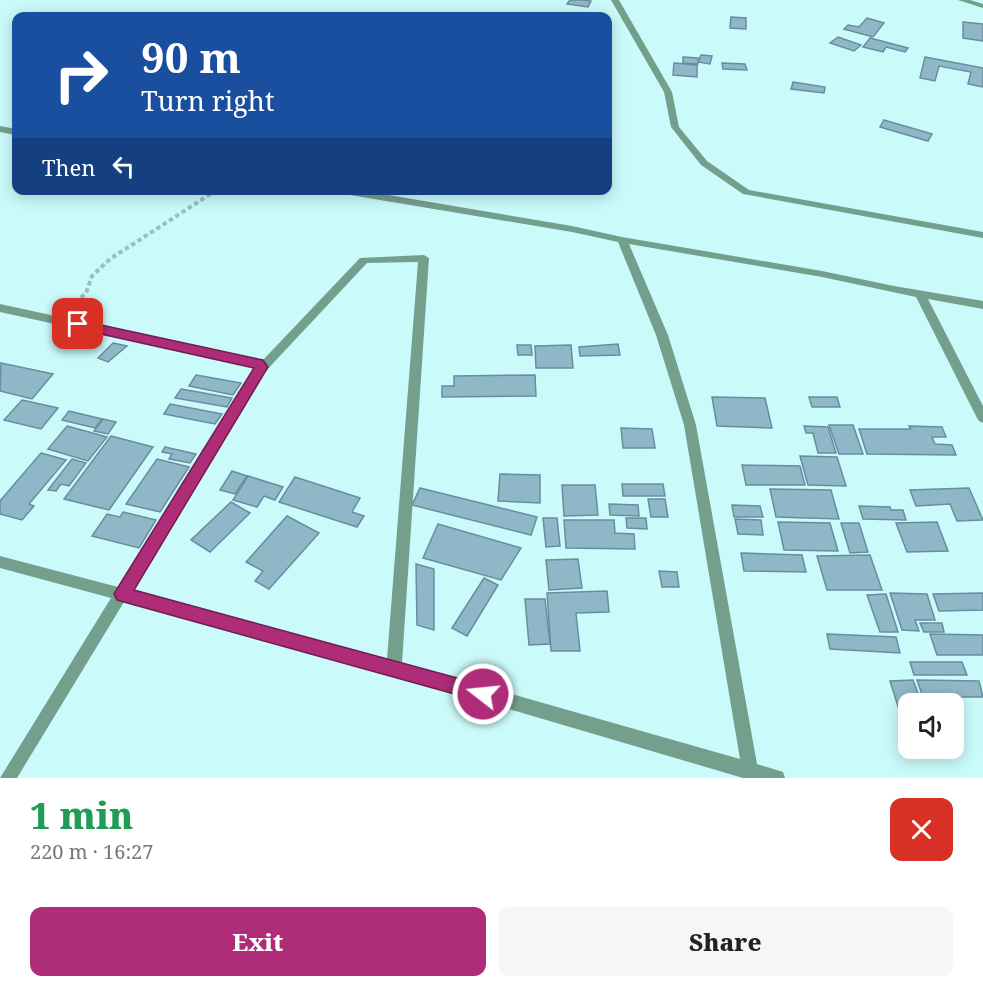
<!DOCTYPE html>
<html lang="en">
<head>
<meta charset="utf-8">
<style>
  :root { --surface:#fff; --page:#f6f6f6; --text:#222; --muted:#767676; --accent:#ae2c78 }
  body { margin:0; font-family:"Noto Serif",serif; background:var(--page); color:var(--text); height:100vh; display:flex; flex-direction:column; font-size:22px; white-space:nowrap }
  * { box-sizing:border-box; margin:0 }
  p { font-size:20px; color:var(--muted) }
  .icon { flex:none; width:33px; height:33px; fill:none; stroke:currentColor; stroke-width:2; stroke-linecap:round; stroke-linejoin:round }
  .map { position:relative; height:778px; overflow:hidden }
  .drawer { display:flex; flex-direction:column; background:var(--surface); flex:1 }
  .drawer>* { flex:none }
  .guide { position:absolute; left:12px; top:12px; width:600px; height:183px; border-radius:12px; box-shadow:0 3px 15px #0003; background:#1a4fa0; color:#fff; overflow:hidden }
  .controls { position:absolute; left:898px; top:693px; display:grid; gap:12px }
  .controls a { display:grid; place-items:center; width:66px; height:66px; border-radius:12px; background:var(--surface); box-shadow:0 3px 15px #0003; font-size:30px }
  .pin { position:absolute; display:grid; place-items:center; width:51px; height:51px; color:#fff; margin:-26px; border-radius:12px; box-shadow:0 3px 9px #0006 }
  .me { position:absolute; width:66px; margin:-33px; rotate:286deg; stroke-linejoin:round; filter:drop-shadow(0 0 4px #0008) }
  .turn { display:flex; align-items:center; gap:21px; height:126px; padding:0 30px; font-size:27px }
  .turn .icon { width:78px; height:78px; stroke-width:2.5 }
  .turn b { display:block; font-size:42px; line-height:51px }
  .then { display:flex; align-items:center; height:57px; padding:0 30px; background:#0003; gap:12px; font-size:22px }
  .round { display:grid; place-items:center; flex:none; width:63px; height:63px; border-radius:12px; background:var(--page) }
  .summary { display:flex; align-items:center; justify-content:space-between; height:102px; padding:0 30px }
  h1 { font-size:36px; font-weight:800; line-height:45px; color:#1e9e55 }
  .primary-button { display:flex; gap:12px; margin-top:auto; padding:12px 30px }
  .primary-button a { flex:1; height:69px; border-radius:12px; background:var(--accent); color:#fff; font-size:24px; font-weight:800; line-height:69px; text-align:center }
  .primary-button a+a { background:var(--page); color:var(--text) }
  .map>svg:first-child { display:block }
  .building { fill:#90b7c8; stroke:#688d9e; stroke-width:1.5 }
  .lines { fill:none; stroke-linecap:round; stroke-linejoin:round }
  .path-far1 { stroke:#9ac0c1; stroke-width:3; stroke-dasharray:3 2; stroke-linecap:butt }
  .path { stroke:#9ac0c1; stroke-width:4; stroke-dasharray:4.5 3; stroke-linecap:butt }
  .minor { fill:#759f8d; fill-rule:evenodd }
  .route { fill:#ae2c78; stroke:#711d4e; stroke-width:1.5 }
</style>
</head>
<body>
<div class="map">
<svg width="983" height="778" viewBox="0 0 983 778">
  <rect width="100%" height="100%" fill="#cbfafb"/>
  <g class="building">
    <polygon points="570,0 583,0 591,1 588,7 567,4"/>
    <polygon points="731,17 746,18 746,29 730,28"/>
    <polygon points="867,18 884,23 873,37 844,29 848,25 859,27"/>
    <polygon points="963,22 983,24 983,41 963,38"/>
    <polygon points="838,37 861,45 854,51 830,43"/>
    <polygon points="870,38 908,48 905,52 886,47 883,52 863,47"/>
    <polygon points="701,55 712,56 710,64 698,62"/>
    <polygon points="683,57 698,58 698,64 683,63"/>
    <polygon points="925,57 983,68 983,87 968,84 971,72 939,66 935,81 920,78"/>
    <polygon points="674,63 697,65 697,77 673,75"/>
    <polygon points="722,63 745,64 747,70 723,69"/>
    <polygon points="793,82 825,87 824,93 791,89"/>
    <polygon points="884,120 932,134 928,141 880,127"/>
    <polygon points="113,343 127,346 108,362 98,358"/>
    <polygon points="618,344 620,355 580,356 579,347"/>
    <polygon points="517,345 531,345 532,355 518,355"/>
    <polygon points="571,345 573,368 536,368 535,346"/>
    <polygon points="1,363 53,374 32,399 0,391"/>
    <polygon points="196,375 241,383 233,395 189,386"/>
    <polygon points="535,375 536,396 442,397 442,386 454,386 454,376"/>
    <polygon points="181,389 232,398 227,407 175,398"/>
    <polygon points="712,397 765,398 772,428 717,426"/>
    <polygon points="809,397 837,397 840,407 812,407"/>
    <polygon points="22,400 58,408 41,429 4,420"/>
    <polygon points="170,404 222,414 215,424 164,414"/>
    <polygon points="69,411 102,419 95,428 62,420"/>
    <polygon points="103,419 116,422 108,434 94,431"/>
    <polygon points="829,425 853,425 863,454 839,454"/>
    <polygon points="67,426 107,437 88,461 48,449"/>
    <polygon points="804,426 828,427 836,453 818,453 813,433 806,433"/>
    <polygon points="909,426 942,427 946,437 932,437 935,444 952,445 956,455 867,454 859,429 911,429"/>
    <polygon points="621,428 652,429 655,448 623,448"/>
    <polygon points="111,436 153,447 109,510 64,499"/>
    <polygon points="165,447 196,454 190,463 169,459 172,454 162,452"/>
    <polygon points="41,453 66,460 29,504 34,506 22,520 0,514 0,501"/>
    <polygon points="800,456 837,457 846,486 808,485"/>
    <polygon points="72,459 86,463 69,486 61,484 56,491 48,490"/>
    <polygon points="157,459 189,467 160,512 126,504"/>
    <polygon points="742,465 800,466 805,485 746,485"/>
    <polygon points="232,471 247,476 235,494 220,490"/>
    <polygon points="500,474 540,475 540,503 498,501"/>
    <polygon points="248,476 283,487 275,500 264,496 257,507 233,500"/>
    <polygon points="295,477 360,498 352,512 364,516 357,527 279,502"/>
    <polygon points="622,484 663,484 665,496 623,496"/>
    <polygon points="562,485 595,485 598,515 564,516"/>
    <polygon points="420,488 537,517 531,535 412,505"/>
    <polygon points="969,488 983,520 957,521 950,504 916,506 910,490"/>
    <polygon points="770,489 831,490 839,519 776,517"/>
    <polygon points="648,499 665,499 668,517 651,517"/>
    <polygon points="231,502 250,513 210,552 191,540"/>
    <polygon points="609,504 638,505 639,516 610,515"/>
    <polygon points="732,505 760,506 763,517 734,517"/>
    <polygon points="859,506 890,507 891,510 903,510 906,520 863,519"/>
    <polygon points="123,512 156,520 139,548 92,536 107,514 120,517"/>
    <polygon points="287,516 319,533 269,589 255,581 263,571 246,562"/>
    <polygon points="543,518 557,518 560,546 546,547"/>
    <polygon points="626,518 646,518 647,529 627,528"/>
    <polygon points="735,519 761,520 763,535 738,534"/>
    <polygon points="564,520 614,520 615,533 634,534 635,549 566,548"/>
    <polygon points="778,522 830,523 838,551 784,550"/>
    <polygon points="937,522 948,551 907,552 896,523"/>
    <polygon points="841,523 859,523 868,552 850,553"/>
    <polygon points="438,524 521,548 501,580 423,558"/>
    <polygon points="741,553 802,555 806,572 744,571"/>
    <polygon points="870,555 882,590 827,590 817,556"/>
    <polygon points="578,559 582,588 549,590 546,560"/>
    <polygon points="416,564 434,569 434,630 417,625"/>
    <polygon points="659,571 677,572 679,587 662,587"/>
    <polygon points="484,578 498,585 467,636 452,628"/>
    <polygon points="607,591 609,612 576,613 580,651 551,651 547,593"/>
    <polygon points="890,593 927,594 935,620 915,620 919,631 902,630"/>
    <polygon points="983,593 983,610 939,611 933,594"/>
    <polygon points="886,594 898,632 880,632 867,595"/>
    <polygon points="525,599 545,599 550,644 529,645"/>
    <polygon points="920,623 942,623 944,632 924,632"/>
    <polygon points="827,634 896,637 900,653 830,649"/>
    <polygon points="930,634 983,635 983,655 937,655"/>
    <polygon points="910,662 962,662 967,675 914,675"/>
    <polygon points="913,680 922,704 909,704 909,741 890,681"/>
    <polygon points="917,680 979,681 983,697 923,697"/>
    <polygon points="911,748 937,748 940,756 912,749"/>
  </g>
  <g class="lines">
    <polyline class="path-far1" points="210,194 217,190"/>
    <polyline class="path" points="70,308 86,293 92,276 110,259 212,193"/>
    <g class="minor">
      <polygon points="611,0 619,0 672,92 679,127 707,161 749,190 983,232 983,238 743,194 701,165 671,127 664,92"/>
      <polygon points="958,0 970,0 983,4 983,8"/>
      <polygon points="0,126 16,129 16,135 0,132"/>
      <path d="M 334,190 L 359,190 L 572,226 L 622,237 L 822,271 L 894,286 L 983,301 L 983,309 L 928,299 L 983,406 L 983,423 L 979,421 L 977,418 L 916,297 L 822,277 L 629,244 L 668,335 L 696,425 L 757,764 L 783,772 L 785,778 L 743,778 L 394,675 L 124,602 L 17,778 L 0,778 L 111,598 L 0,568 L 0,556 L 118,587 L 255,368 L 0,312 L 0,304 L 262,361 L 360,258 L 424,255 L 429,258 L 402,663 L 740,759 L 684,425 L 656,335 L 618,242 L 572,232 L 338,193 ZM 418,262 L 387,659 L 131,591 L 263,374 L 367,263 Z"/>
    </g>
  </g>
  <polygon class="route" points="78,320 258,359 263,360 268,367 134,590 483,685 489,688 492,694 489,700 483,702 117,600 114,594 117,589 254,368 74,328 72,324 74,321"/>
</svg>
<div class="controls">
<a><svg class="icon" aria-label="sound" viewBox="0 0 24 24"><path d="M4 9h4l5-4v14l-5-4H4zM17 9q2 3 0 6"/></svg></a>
</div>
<div class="pin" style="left:78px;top:324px;background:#d93025"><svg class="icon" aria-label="arrive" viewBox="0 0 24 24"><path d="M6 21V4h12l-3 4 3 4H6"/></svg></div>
<svg class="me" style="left:483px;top:694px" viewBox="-20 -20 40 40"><circle r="17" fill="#ae2c78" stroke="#fff" stroke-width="3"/><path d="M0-11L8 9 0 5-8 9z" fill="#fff"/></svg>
<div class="guide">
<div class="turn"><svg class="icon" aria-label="right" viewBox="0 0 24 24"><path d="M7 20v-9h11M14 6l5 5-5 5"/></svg><div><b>90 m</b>Turn right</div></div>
<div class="then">Then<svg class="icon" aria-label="left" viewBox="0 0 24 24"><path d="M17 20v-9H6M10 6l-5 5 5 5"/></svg></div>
</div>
</div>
<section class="drawer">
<div class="summary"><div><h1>1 min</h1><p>220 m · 16:27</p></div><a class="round" style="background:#d93025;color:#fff"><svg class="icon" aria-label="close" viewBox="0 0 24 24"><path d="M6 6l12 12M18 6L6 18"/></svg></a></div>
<div class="primary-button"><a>Exit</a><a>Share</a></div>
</section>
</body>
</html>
